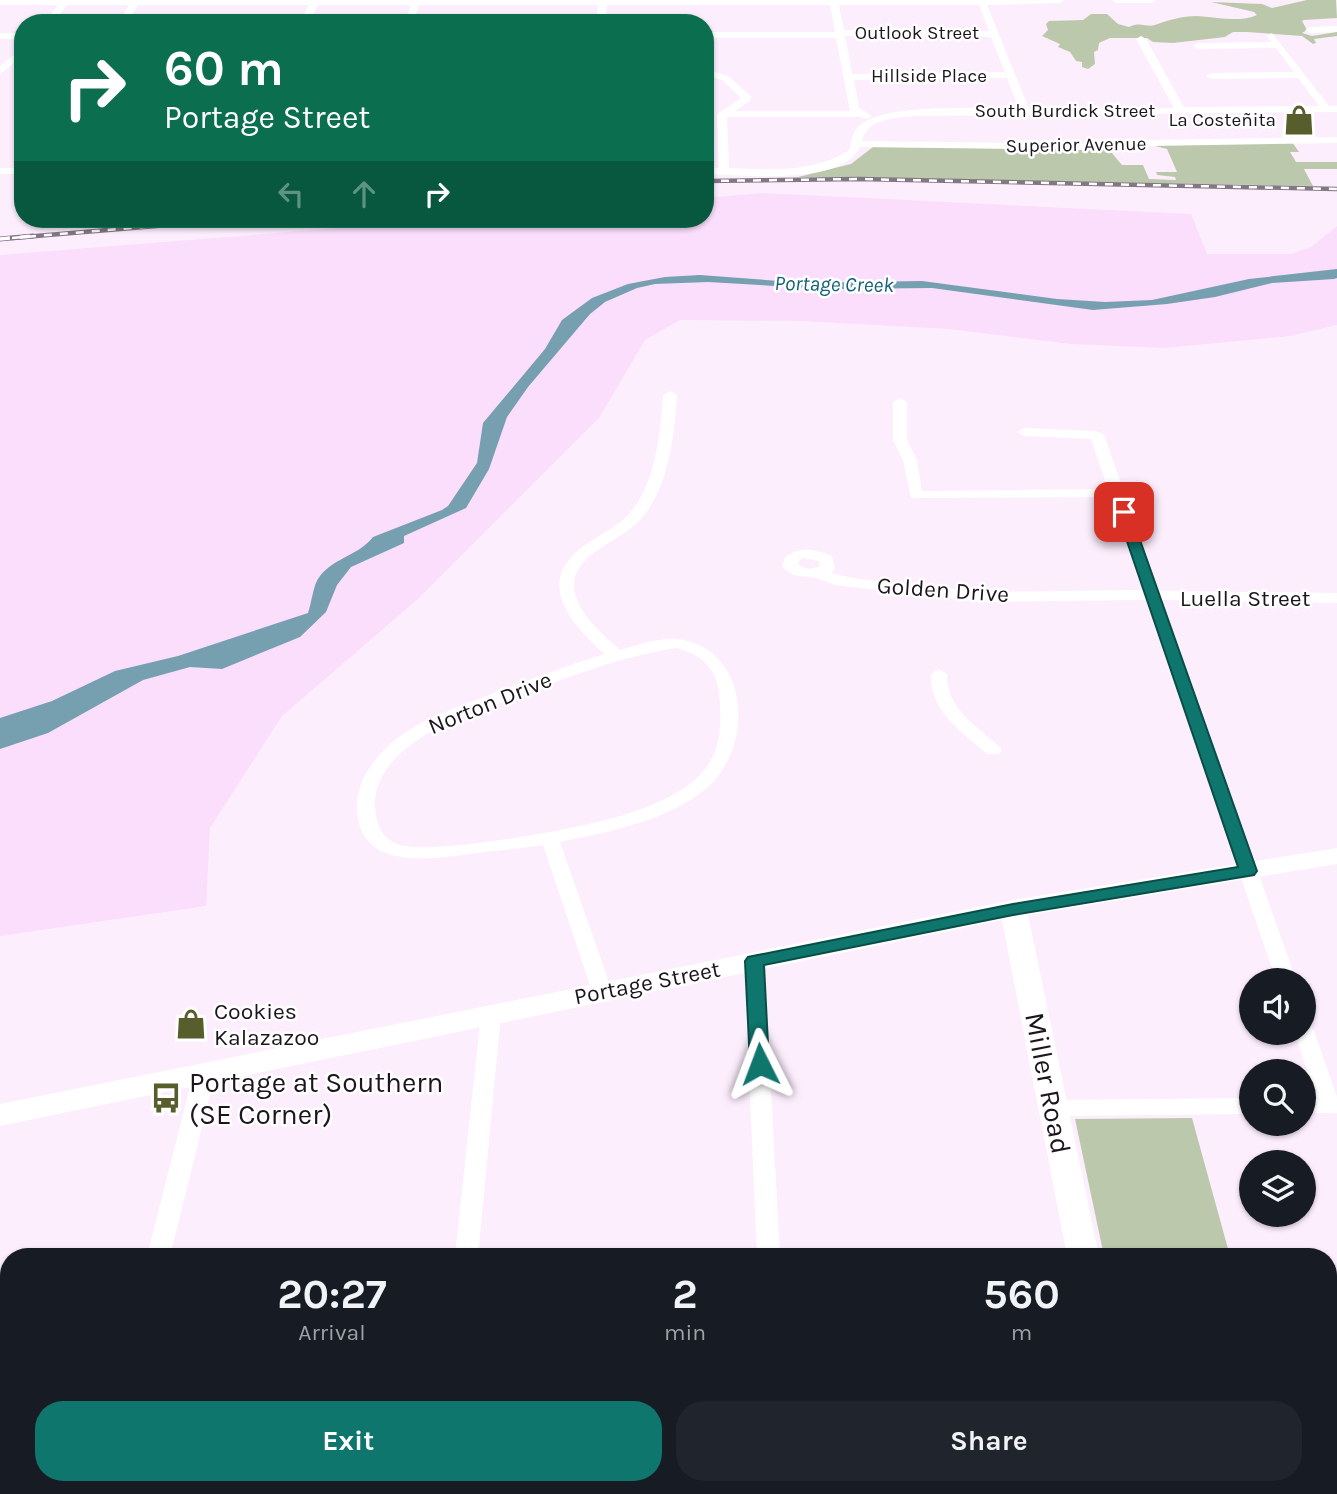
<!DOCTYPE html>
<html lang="en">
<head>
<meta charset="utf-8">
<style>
  :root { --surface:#171b24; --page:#20242c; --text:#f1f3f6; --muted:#9ea1a6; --accent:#0f766e }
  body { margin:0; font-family:Karla,sans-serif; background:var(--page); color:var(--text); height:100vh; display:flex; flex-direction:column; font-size:26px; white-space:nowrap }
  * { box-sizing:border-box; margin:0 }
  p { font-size:23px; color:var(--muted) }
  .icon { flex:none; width:38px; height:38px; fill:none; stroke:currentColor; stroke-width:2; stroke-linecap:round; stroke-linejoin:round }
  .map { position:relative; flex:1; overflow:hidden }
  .drawer { position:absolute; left:0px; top:1248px; width:1337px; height:247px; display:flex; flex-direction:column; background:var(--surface); border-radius:28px 28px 0 0; box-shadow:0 2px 5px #0004 }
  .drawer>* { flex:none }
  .top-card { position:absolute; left:14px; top:14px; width:700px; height:214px; border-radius:28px; box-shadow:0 2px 5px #0004; background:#0b6e4f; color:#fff; overflow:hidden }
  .fabs { position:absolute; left:1239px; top:968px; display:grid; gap:14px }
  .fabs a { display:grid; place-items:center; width:77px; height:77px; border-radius:50%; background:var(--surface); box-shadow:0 2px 5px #0004; font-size:35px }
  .pin { position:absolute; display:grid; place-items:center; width:60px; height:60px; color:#fff; margin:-30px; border-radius:14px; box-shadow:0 4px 10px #0006 }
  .me { position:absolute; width:77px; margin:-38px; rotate:357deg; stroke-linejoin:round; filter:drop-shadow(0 0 5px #0008) }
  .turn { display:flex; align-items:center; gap:24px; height:147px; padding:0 35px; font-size:32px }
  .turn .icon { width:91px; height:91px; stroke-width:2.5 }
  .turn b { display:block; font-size:49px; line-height:60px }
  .lanes { display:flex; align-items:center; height:66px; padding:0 35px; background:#0003; justify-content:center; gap:35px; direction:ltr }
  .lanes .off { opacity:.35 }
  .eta { display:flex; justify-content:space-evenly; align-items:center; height:119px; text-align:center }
  .eta b { font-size:42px; font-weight:700; line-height:49px }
  .button { display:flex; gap:14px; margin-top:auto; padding:14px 35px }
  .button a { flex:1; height:80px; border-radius:28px; background:var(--accent); color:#fff; font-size:28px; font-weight:700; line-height:80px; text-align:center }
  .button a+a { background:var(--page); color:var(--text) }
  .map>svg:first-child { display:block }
  .built { fill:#fbddfc }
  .green { fill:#bcc8ac }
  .water { fill:#769faf }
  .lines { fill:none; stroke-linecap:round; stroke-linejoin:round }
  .street { fill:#fff; fill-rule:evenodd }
  .secondary { fill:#fff; fill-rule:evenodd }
  .rail-far1-casing { stroke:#827783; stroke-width:4.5 }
  .rail-casing { stroke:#827783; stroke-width:5 }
  .rail-far1 { stroke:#fff; stroke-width:2.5; stroke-dasharray:8; stroke-linecap:butt }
  .rail { stroke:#fff; stroke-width:3.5; stroke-dasharray:10; stroke-linecap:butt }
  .route { fill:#0f766e; stroke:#0a4d48; stroke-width:2 }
  .labels { text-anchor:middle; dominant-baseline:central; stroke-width:5; stroke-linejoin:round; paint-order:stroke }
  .far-street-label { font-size:19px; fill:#1d151e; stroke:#fff }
  .far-poi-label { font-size:19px; fill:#1d151e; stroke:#fff; text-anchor:end }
  .far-water-label { font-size:21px; font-style:italic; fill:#116179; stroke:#fff }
  .street-label { font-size:23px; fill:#1d151e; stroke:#fff }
  .poi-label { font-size:23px; fill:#1d151e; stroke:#fff; text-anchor:start }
  .near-poi-label { font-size:28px; fill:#1d151e; stroke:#fff; text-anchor:start }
  .near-street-label { font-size:28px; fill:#1d151e; stroke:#fff }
</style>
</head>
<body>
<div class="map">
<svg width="1337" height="1494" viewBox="0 0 1337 1494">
  <rect width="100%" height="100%" fill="#fdeefe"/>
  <polygon class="built" points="763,193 1191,214 1207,254 1291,254 1311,247 1337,226 1337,325 1290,336 1164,348 1071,344 949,329 803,321 680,320 645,340 599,418 418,599 282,716 210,828 206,906 0,936 0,255 454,219 705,219 705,198"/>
  <g class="green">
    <path d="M 1307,0 L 1336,0 L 1337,18 L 1304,20 L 1302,21 L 1307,30 L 1302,33 L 1312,36 L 1337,32 L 1337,36 L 1314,39 L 1316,43 L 1313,44 L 1302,36 L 1247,32 L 1233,32 L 1225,37 L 1173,43 L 1153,42 L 1147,38 L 1110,38 L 1099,43 L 1098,50 L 1094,52 L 1095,64 L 1088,69 L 1082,67 L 1082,62 L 1076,61 L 1070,52 L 1058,47 L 1060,44 L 1042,36 L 1048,30 L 1046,24 L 1049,21 L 1083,20 L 1091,14 L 1107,14 L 1118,24 L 1129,27 C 1141,21 1146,28 1155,25 C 1168,20 1182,16 1197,16 C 1216,17 1239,23 1257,15 L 1254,12 L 1211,2 L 1262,4 L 1272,8 Z"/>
    <polygon points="1292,142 1299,152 1290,152 1296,162 1337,162 1337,169 1304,169 1313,186 798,177 851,164 873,147 1095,148 1111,152 1122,165 1143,165 1149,179 1176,180 1175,177 1157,175 1156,172 1177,172 1167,149 1151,145"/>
    <polygon points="1192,1118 1230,1256 1104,1256 1075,1119"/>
  </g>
  <path class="water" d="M 1337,269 L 1337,278 L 1334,279 L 1272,283 L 1215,297 L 1167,304 L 1093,310 L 932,288 L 826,289 L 708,282 L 655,284 L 637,288 L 605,302 L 590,314 L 528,387 L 507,417 L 489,469 L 466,508 L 404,536 L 404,543 L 351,567 L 337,585 L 326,612 L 300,637 L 222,669 L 190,667 L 143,680 L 48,733 L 0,749 L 0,718 L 52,701 L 115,671 L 178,656 L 308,613 C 312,602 313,584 320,576 C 334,558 359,555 373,537 L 442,510 L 448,506 L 477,463 L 483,423 L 545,349 L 562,320 L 592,298 L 628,284 L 665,277 L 700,275 L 806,283 L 922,281 L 1057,299 L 1105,302 L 1152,300 L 1249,279 Z"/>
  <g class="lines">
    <g class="street">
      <path d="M 0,0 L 1064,0 L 1060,3 L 987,5 L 1029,109 L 1174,108 L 1136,39 L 1141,36 L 1146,39 L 1184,107 L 1319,106 L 1298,78 L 1211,79 L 1206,76 L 1211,73 L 1294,72 L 1276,48 L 1198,49 L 1193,46 L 1198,43 L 1272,42 L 1267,36 L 1272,33 L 1329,106 L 1337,106 L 1337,112 L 915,116 C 896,118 867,118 862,141 L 1085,144 L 1151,140 L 1337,137 L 1337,143 L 1151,146 L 1085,150 L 860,147 C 843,186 740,175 705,174 L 705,168 L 719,168 L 717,114 L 741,98 L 722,80 L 705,75 L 705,69 L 728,76 L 751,96 L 751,100 L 735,111 L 850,111 L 836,38 L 705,38 L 705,32 L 835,32 L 830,5 L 607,5 L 606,23 L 596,23 L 598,5 L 419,5 L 413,23 L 404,23 L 411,5 L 318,5 L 309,23 L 300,23 L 309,5 L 138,5 L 133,13 L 140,23 L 131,23 L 124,13 L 129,5 L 67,5 L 53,23 L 44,23 L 58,5 L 0,5 ZM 839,5 L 979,5 L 989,31 L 844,30 ZM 845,36 L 991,37 L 1005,72 L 852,74 ZM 1007,78 L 1019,109 C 982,109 885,102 859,126 C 852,132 852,141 849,150 C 813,173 771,170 729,168 L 727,117 L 861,117 L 867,119 L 872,116 L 859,108 L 854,80 Z"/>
      <polygon points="1112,0 1156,0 1152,3 1116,3"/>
      <polygon points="1337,26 1337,32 1310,33 1305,30 1310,27"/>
      <rect x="0" y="33" width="23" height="6"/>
      <polygon points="23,48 23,56 0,74 0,66"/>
      <rect x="0" y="168" width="23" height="6"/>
      <path d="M 670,391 L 677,395 C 674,435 670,479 646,513 C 633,530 613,539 595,552 C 548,585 590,624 620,650 C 637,645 660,637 677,639 C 749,647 755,744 709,786 C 671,820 609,832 560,842 L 612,991 L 609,996 L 595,996 L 592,991 L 543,845 C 523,848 504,850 484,852 C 439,858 356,876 357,805 C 357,775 383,747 406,732 C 433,714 464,705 494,693 C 531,680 567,665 605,654 C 568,622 533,579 588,543 C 604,532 623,524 634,508 C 657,475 660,433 663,395 ZM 675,648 C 700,653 716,667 719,693 C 721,714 722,737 713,756 C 692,804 602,822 555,831 C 525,837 422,854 397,844 C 380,837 376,822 375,805 C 374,778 395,755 416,741 C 442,722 474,713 503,702 C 560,680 615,658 675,648 Z"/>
      <path d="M 900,398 L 907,402 L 907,440 L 917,460 L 922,491 L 1108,489 L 1091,439 L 1024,436 L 1017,432 L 1024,428 L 1097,431 L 1104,435 L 1159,591 L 1337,593 L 1337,603 L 1162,600 L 1296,980 L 1276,980 L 1146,600 L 981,602 L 835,585 L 816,578 L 793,575 L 782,567 L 785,557 C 801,546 815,549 832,556 L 835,569 L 831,573 L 858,579 L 981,592 L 1143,590 L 1111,497 L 911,498 L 903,460 L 893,440 L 893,402 ZM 803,558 L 819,561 L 819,567 L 808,569 L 800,566 L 798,562 Z"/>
      <path d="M 939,669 L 947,674 C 946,708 976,726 999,746 L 1002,750 L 999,754 L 987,754 C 962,732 929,711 931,674 Z"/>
      <polygon points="754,954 761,956 764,961 780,1256 757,1256 744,961 747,956"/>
      <polygon points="491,1007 498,1009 501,1014 478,1256 455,1256 481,1014 484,1009"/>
      <polygon points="1304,1024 1311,1026 1314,1031 1337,1097 1337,1113 1304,1113 1304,1097 1316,1097 1294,1032 1304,1032"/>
      <polygon points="204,1067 212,1070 215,1075 170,1256 147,1256 193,1075 196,1070"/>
      <polygon points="1251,1098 1251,1114 1052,1116 1044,1114 1041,1108 1044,1102 1052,1100"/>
      <polygon points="88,1486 114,1486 112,1494 86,1494"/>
      <polygon points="429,1486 455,1486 454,1494 428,1494"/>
      <polygon points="767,1486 793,1486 794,1494 768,1494"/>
    </g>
    <g class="secondary">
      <polygon points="1337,848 1337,864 1028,915 1099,1256 1067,1256 1002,920 0,1126 0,1104 1013,900"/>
      <polygon points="1114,1486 1150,1486 1152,1494 1116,1494"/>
    </g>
    <g class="rail-far1-casing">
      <g id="rail-far1">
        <polyline points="705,181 859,179 1337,189"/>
        <polyline points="12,238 240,219"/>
      </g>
    </g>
    <g class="rail-casing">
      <polyline id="rail" points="0,239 33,236"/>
    </g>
    <use href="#rail-far1" class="rail-far1"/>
    <use href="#rail" class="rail"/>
  </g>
  <polygon class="route" points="1124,508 1130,512 1257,871 1254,875 1013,915 764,965 769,1064 766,1069 753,1069 750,1064 745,961 748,957 1013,904 1238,867 1117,512"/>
  <defs>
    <g id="shop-bare" transform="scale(2.415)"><path d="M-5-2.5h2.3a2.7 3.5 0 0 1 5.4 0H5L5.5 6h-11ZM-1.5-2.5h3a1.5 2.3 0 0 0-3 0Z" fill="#575d2b" stroke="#fff" stroke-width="2.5" paint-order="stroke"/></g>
    <g id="bus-bare" transform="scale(2.415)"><path d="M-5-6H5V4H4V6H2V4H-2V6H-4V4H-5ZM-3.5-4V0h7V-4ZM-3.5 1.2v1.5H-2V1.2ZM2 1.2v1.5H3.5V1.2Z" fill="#575d2b" stroke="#fff" stroke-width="2.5" paint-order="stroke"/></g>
  </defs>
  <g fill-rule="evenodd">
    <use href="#shop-bare" x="1299" y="120"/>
    <use href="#shop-bare" x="191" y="1024"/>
    <use href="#bus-bare" x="166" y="1098"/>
  </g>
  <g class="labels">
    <g class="far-street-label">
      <text x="917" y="33">Outlook Street</text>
      <text x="929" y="76">Hillside Place</text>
      <text x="1065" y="111">South Burdick Street</text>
      <text transform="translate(1076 145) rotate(-1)">Superior Avenue</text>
    </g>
    <g class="far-poi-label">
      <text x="1276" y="120">La Costeñita</text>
    </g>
    <g class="far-water-label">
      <text transform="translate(834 284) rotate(1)">Portage Creek</text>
    </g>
    <g class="street-label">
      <text transform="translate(943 590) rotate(4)">Golden Drive</text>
      <text x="1245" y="598">Luella Street</text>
      <text transform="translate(490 703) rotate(-22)">Norton Drive</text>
      <text transform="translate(647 983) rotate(-11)">Portage Street</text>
    </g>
    <g class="poi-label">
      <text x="214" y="1011">Cookies<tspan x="214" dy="26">Kalazazoo</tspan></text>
    </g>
    <g class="near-poi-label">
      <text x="189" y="1082">Portage at Southern<tspan x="189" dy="32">(SE Corner)</tspan></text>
    </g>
    <g class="near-street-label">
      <text transform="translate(1048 1083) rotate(79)">Miller Road</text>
    </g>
  </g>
</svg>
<div class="fabs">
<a><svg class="icon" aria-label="sound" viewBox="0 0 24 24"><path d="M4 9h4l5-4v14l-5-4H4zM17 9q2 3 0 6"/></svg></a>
<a><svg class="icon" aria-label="search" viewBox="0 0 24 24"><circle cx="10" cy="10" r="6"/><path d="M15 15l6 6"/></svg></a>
<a><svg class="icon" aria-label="layers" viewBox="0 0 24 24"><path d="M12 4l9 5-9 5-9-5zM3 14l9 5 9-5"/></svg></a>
</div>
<div class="pin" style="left:1124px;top:512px;background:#d93025"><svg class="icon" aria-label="arrive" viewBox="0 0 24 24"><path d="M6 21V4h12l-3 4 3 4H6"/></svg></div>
<svg class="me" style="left:760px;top:1064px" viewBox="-20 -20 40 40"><path d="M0-17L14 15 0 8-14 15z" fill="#0f766e" stroke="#fff" stroke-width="4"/></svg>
<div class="top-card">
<div class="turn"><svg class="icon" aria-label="right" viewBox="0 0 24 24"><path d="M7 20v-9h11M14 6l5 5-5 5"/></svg><div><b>60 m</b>Portage Street</div></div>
<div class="lanes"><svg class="icon off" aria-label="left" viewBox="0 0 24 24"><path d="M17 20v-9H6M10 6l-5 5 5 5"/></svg><svg class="icon off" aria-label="ahead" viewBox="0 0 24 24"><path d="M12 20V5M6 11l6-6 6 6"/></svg><svg class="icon" aria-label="right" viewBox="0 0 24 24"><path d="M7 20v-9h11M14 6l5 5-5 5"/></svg></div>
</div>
<section class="drawer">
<div class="eta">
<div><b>20:27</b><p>Arrival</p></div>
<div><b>2</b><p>min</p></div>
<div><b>560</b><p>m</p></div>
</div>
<div class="button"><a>Exit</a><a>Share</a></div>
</section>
</div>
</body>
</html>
